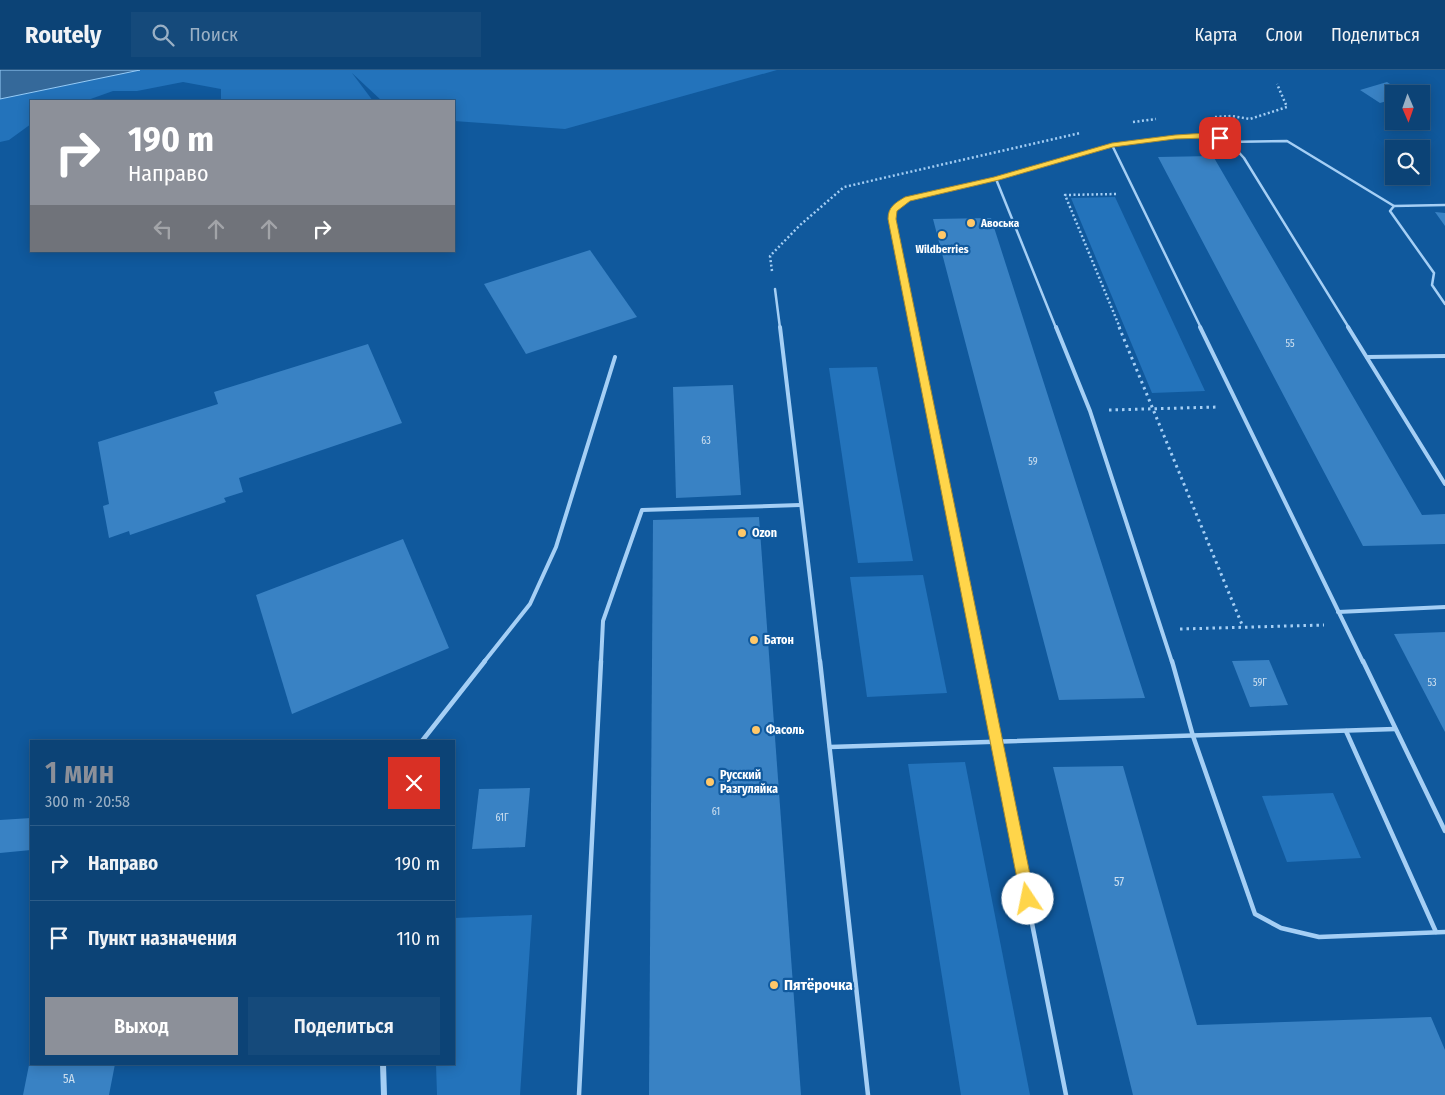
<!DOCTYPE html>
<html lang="ru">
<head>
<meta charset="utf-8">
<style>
  :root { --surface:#0c4376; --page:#154a7b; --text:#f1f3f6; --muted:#9ab0c5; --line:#2c5c88; --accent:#8c9099 }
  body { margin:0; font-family:"Fira Sans Condensed",sans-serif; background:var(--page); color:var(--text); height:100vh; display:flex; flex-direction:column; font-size:19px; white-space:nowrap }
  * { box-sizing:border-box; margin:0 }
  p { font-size:16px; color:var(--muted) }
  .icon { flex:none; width:28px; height:28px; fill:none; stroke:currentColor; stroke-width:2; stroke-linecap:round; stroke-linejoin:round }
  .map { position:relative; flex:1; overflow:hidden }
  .drawer { position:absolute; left:30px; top:670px; width:425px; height:325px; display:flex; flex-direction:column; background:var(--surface); border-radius:0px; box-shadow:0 2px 12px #0003,0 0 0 1px var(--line) }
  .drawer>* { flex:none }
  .top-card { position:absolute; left:30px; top:30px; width:425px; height:152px; border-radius:0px; box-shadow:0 2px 12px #0003,0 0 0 1px var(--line); background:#8c9099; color:#fff; overflow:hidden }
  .needle { width:32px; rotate:178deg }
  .fabs { position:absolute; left:1385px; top:15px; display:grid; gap:10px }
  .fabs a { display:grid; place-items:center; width:45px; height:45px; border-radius:0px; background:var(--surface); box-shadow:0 2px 12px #0003,0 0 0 1px var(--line); font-size:25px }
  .pin { position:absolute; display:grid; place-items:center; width:42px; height:42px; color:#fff; margin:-21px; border-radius:10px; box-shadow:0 2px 8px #0006 }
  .me { position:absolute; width:55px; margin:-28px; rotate:349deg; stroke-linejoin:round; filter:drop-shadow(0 0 4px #0008) }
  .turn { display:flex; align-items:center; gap:18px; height:105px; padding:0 15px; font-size:22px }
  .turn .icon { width:65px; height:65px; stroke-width:2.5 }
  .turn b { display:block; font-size:35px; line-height:42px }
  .lanes { display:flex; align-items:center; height:48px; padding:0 15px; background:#0003; justify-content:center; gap:25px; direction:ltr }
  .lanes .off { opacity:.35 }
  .round { display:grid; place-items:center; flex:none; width:52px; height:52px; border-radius:0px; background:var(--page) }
  .summary { display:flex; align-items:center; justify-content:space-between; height:85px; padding:0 15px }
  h1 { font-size:30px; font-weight:600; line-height:38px; color:var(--accent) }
  .primary-button { display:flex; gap:10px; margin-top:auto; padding:10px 15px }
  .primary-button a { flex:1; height:58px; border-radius:0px; background:var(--accent); color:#fff; font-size:20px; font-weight:600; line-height:58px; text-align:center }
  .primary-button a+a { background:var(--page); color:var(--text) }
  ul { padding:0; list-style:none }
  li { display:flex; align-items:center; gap:15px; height:75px; padding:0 15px; border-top:1px solid var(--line) }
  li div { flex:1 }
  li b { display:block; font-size:19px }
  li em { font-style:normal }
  header { display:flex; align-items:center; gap:30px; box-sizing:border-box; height:70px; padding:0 25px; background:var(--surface); border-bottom:1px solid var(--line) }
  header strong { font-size:24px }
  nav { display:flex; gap:28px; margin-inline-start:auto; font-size:18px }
  .search { width:350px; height:45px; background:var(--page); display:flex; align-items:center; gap:12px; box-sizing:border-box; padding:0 18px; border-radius:0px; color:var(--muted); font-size:19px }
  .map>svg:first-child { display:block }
  .green { fill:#2373bb }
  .water { fill:#35699a; stroke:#96ccf8 }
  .building { fill:#3982c4 }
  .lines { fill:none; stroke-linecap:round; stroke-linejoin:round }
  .path-far1 { stroke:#a5cff5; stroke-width:2.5; stroke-dasharray:2 2.5; stroke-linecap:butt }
  .path { stroke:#a5cff5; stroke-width:3; stroke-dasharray:2.5 4; stroke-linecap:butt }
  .lane-far2 { stroke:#a5cff5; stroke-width:2.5 }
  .lane-far1 { stroke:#a5cff5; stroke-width:4 }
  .lane { stroke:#a5cff5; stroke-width:4.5 }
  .street { stroke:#a5cff5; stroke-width:6 }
  .route { fill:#ffd54a; stroke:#a68a30 }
  .poi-dot { fill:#ffc869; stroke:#10599d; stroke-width:2 }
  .labels { text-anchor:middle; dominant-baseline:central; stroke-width:4.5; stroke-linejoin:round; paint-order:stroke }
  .number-label { font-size:10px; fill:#cee0f0 }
  .far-poi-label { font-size:11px; font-weight:bold; fill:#fff; stroke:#10599d; text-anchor:start }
  .poi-label { font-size:12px; font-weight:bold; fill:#fff; stroke:#10599d; text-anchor:start }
  .near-number-label { font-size:12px; fill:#cee0f0 }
  .near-poi-label { font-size:15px; font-weight:bold; fill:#fff; stroke:#10599d; text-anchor:start }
</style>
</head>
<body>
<header>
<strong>Routely</strong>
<div class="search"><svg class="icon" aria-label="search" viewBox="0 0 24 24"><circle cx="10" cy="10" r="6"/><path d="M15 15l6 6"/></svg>Поиск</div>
<nav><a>Карта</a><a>Слои</a><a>Поделиться</a></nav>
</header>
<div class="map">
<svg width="1445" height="1025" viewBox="0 0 1445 1025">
  <rect width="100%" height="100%" fill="#10599d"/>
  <g class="green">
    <polygon points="140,0 777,0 565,59 454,51 454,31 382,31 352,3 373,31 221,31 221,19 183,12 137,21 113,21 85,31 31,31 31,54 9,70 0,72 0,29"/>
    <polygon points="1115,127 1205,321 1152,323 1071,128"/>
    <polygon points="877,297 913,491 858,493 829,298"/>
    <polygon points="923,505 947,623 867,627 850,507"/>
    <polygon points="965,692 1030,1025 961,1025 908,694"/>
    <polygon points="1333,723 1361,788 1287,792 1262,726"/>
    <polygon points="532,845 520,1025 437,1025 436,994 454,994 454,848"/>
  </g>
  <polygon class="water" points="0,0 140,0 0,29"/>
  <g class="building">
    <polygon points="1387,12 1405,24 1394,24 1394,29 1380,33 1360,20"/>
    <polygon points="1213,86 1422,445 1445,444 1445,474 1363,476 1158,87"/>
    <polygon points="1435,142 1445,143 1445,156"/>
    <polygon points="991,148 1123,560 1145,628 1059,630 933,149"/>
    <polygon points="590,180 637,247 526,284 484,214"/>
    <polygon points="368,274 402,353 239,408 243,422 224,428 226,432 130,465 129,461 109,468 103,436 109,434 98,372 218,334 214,322"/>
    <polygon points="733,315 741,425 676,428 673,317"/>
    <polygon points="759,447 801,1025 649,1025 653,450"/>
    <polygon points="403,469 449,578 292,644 256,525"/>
    <polygon points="1445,562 1445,662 1394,564"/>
    <polygon points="1269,590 1288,635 1250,637 1232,591"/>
    <polygon points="1123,696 1197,955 1431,947 1445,980 1445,1025 1133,1025 1053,697"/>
    <polygon points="530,718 525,777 472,779 479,719"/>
    <polygon points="31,748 31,780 0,783 0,750"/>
    <polygon points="30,990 31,994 115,994 109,1025 23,1025"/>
  </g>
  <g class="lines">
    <g class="path-far1">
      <polyline points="1215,47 1232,46 1250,49 1287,37 1277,14"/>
      <polyline points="1133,52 1156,49"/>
      <polyline points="1116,124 1065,125 1120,258"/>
      <polyline points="772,201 770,186 799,156 844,117 1080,63"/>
    </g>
    <g class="path">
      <polyline points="1119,257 1243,557"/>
      <polyline points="1109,340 1218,337"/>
      <polyline points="1180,559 1324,555"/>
    </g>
    <g class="lane-far2">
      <polyline points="1225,72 1287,71 1394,136 1445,135"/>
      <polyline points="1112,75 1201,258"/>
      <polyline points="996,109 1056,258"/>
      <polyline points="1394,136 1390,141 1434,203 1432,215 1445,234"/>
      <polyline points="775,219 780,258"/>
      <path d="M 914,258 L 892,149 C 893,138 899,134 908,129 L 996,109 L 1112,75 L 1175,67 L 1207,66 L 1220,68 L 1233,76 L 1244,88 L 1349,258"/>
    </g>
    <g class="lane-far1">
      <polyline points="780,257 820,592"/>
      <polyline points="913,257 980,592"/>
      <polyline points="1056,257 1090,341 1172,592"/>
      <polyline points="1200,257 1363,592"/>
      <polyline points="1348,257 1445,414"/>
      <polyline points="1367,287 1445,286"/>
      <polyline points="1338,542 1445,537"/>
      <polyline points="484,592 530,534 556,477 615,287"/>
      <polyline points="601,592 603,551 642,440 800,435"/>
    </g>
    <g class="lane">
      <polyline points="820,591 868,1025"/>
      <polyline points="980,591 1066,1025"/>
      <polyline points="1172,591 1193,666 1255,844 1281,858 1319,867 1445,862"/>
      <polyline points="1363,591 1445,761"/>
      <polyline points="1346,661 1436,862"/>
      <polyline points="422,671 485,591"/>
      <polyline points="830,677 1395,659"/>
      <polyline points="579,1025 601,591"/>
    </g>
    <polyline class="street" points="383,994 384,1025"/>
  </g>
  <path class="route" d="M 1207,63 L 1224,68 L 1220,71 L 1207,68 L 1175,69 L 1113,77 L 999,110 L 910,131 L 897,141 L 896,149 L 1035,829 L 1033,834 L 1028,836 L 1023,834 L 1021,829 L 888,149 C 888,137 895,133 905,127 L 994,107 L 1112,73 L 1175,65 Z"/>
  <g class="poi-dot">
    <circle cx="971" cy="153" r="5"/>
    <circle cx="942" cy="165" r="5"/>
    <circle cx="742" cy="463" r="5"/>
    <circle cx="754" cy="570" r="5"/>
    <circle cx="756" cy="660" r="5"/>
    <circle cx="710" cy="712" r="5"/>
    <circle cx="774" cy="915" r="5"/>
  </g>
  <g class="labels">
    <g class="number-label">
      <text x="1290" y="274">55</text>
      <text x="706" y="371">63</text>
      <text x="1033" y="392">59</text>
      <text x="1260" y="613">59Г</text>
      <text x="1432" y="613">53</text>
      <text x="716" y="742">61</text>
      <text x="502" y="748">61Г</text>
    </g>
    <g class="far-poi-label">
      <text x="981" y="153">Авоська</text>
      <text x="942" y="179" text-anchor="middle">Wildberries</text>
    </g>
    <g class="poi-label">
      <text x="752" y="463">Ozon</text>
      <text x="764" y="570">Батон</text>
      <text x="766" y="660">Фасоль</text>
      <text x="720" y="705">Русский<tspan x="720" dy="14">Разгуляйка</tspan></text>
    </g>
    <g class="near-number-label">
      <text x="1119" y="812">57</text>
      <text x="69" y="1009">5А</text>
    </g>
    <g class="near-poi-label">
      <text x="784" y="915">Пятёрочка</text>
    </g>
  </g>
</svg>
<div class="fabs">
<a><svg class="needle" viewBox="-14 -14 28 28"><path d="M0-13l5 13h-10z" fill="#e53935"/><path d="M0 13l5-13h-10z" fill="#9ab0c5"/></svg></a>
<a><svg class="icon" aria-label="search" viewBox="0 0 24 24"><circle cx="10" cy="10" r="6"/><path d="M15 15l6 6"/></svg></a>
</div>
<div class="pin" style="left:1220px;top:68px;background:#d93025"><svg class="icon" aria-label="arrive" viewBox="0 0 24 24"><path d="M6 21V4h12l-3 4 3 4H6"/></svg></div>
<svg class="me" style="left:1028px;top:829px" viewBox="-20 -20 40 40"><circle r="19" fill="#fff"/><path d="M0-13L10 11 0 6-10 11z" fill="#ffd54a"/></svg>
<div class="top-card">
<div class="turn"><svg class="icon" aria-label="right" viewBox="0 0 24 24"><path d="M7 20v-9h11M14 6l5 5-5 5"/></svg><div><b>190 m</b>Направо</div></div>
<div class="lanes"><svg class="icon off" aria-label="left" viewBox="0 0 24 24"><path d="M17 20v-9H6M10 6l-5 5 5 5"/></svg><svg class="icon off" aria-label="ahead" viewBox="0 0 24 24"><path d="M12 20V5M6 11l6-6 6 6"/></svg><svg class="icon off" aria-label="ahead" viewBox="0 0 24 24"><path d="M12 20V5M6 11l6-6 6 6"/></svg><svg class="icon" aria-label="right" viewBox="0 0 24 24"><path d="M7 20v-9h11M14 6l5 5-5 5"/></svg></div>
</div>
<section class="drawer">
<div class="summary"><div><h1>1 мин</h1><p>300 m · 20:58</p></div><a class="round" style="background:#d93025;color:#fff"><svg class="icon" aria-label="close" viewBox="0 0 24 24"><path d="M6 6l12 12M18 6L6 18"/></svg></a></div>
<ul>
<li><svg class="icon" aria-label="right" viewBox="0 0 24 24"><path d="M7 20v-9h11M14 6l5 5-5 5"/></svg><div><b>Направо</b></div><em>190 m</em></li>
<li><svg class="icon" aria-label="arrive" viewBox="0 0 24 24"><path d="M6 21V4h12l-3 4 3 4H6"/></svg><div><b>Пункт назначения</b></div><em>110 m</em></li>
</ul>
<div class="primary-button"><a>Выход</a><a>Поделиться</a></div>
</section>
</div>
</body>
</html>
